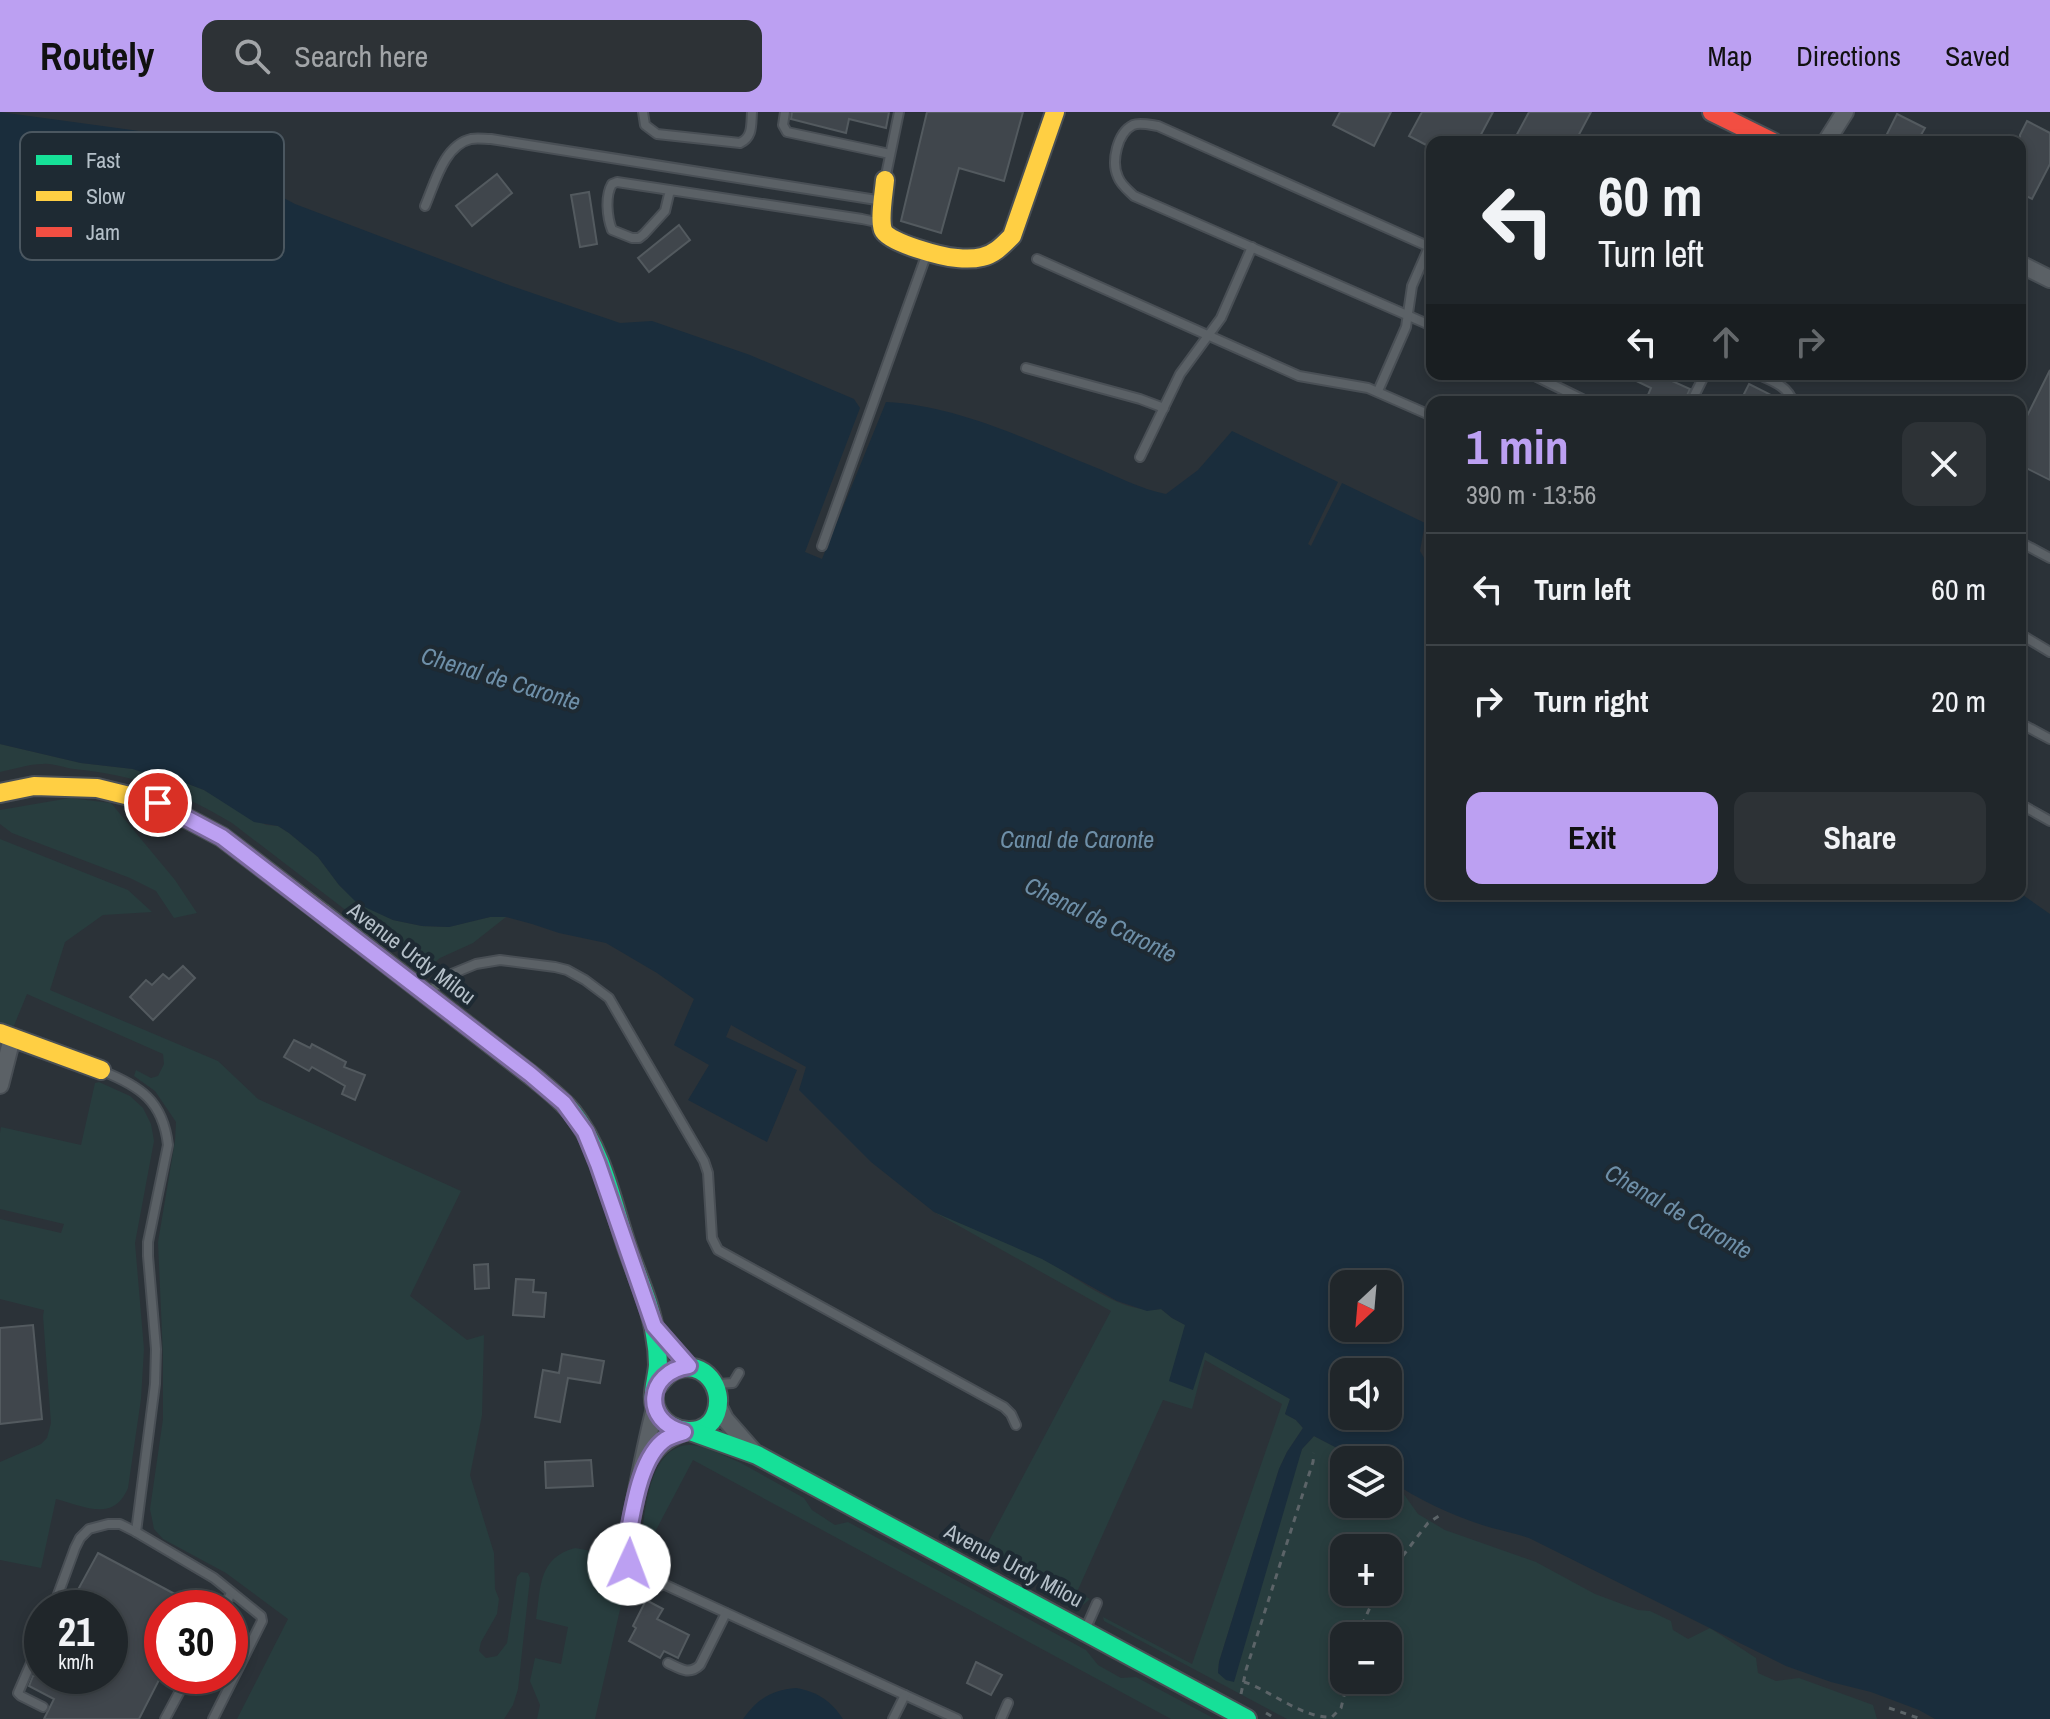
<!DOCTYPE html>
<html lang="en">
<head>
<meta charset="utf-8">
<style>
  :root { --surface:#20262a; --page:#2d3236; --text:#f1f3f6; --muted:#a2a5a8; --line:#3d4347; --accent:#bca0f2 }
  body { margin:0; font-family:"Archivo Narrow",sans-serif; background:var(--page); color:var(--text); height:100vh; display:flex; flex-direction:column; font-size:30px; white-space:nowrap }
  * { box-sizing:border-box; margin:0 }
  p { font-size:26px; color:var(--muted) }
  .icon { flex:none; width:44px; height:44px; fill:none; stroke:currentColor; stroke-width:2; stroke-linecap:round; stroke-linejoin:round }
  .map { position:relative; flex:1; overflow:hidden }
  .side { position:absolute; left:1426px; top:284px; width:600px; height:504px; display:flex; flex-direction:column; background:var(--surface); border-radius:16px; box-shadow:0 4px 12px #0003,0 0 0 2px var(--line) }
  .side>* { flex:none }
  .guide { position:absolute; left:1426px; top:24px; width:600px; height:244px; border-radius:16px; box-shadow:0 4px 12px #0003,0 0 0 2px var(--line); background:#20262a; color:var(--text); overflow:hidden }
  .needle { width:52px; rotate:206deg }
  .fabs { position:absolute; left:1330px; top:1158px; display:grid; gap:16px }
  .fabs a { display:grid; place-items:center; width:72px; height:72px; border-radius:16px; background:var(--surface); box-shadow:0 4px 12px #0003,0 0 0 2px var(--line); font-size:40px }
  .speed { position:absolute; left:24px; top:1478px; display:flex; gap:16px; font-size:40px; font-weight:700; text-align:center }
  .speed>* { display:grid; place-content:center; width:104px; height:104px; border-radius:50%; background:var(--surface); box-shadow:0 4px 12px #0003,0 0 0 2px var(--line); line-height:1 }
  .speed small { font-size:20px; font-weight:400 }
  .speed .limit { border:12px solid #d22; background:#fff; color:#111 }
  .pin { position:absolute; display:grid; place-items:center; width:68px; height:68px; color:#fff; margin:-34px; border:4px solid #fff; border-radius:50%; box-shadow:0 2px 8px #0007 }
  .me { position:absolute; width:88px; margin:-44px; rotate:2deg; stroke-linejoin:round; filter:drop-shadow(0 0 6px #0008) }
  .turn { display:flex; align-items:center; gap:28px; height:168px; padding:0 40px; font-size:36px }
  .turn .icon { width:104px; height:104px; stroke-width:2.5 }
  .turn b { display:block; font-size:56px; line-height:68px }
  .lanes { display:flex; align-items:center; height:76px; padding:0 40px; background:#0003; justify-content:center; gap:40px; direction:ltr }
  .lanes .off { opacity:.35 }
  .round { display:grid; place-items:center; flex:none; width:84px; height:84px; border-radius:16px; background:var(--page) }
  .headline { display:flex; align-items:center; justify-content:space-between; height:136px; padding:0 40px }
  h1 { font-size:48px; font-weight:800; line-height:60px; color:var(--accent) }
  .cta { display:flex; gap:16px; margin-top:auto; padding:16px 40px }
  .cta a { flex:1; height:92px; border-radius:16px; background:var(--accent); color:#111; font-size:32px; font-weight:800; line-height:92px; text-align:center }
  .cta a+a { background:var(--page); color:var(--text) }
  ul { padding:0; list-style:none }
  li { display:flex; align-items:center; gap:24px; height:112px; padding:0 40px; border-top:2px solid var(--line) }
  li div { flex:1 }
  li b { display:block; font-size:30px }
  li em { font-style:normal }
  header { display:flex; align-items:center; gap:48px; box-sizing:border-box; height:112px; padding:0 40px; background:var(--accent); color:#111 }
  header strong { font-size:38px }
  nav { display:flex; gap:44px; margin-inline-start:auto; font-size:28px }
  .search { width:560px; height:72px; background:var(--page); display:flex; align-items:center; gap:20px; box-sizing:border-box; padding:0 28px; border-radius:16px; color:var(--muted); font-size:30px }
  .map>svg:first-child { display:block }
  .green { fill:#283d3e; fill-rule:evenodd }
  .water { fill:#1a2d3c; fill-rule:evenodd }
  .building { fill:#40464c; stroke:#535a5f; stroke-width:2 }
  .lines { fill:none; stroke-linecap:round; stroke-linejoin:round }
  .lane-casing { stroke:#494f55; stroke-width:12 }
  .street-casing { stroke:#494f55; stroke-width:20 }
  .fast-casing { stroke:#494f55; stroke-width:22 }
  .slow-casing { stroke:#494f55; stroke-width:22 }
  .jam-casing { stroke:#494f55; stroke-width:22 }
  .path { stroke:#5c6468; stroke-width:3; stroke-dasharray:6 6; stroke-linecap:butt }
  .lane { stroke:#5b6166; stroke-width:8 }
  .street { stroke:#5b6166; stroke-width:16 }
  .fast { stroke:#16e098; stroke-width:18 }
  .slow { stroke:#ffcf43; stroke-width:18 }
  .jam { stroke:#f24e42; stroke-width:18 }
  .route-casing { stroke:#7a689d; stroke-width:20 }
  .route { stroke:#bca0f2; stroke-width:14 }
  .labels { text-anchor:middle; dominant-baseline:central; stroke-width:8; stroke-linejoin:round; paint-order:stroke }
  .street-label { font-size:22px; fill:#b5c0c9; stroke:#1e2a33 }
  .water-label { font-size:24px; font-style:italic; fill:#6e8fa8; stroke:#1e2a33 }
  .key { fill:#1e2a33; stroke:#4b5760; stroke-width:2 }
  .key-label { font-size:22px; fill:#b5c0c9 }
</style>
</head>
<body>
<header>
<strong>Routely</strong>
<div class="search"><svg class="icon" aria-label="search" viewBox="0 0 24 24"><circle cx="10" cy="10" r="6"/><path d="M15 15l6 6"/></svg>Search here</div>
<nav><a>Map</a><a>Directions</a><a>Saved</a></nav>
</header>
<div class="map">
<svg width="2050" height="1607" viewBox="0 0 2050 1607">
  <rect width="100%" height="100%" fill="#2b3238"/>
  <g class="green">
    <path d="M 0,632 L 81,651 L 133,657 L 160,666 L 183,670 L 204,678 L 266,713 L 278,714 L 289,721 L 318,745 L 339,773 L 358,791 L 393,808 L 422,814 L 448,815 L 490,805 L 506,805 L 473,831 L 440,846 L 425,859 L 232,711 C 179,679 135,663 74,657 C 64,656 53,651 43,652 C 29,652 14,657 0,660 Z"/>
    <polygon points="70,686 111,691 175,768 197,801 174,806 156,779 130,766 12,721 0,712 0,698"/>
    <polygon points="0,727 128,778 152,800 103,803 65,830 50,878 218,949 258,987 461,1079 410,1184 467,1228 484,1223 482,1303 470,1363 494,1441 495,1477 499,1487 497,1502 481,1530 479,1539 486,1546 497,1544 507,1531 517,1465 521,1460 528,1461 530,1466 518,1577 513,1593 504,1607 237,1607 288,1507 226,1461 163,1427 154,1417 150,1397 163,1307 163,1244 158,1130 175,1029 176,1010 155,979 134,964 136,958 151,966 158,964 164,952 163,942 27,882 13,916 0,910"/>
    <path d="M 99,970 L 130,984 L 143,996 L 151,1012 L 154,1029 L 135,1131 L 144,1237 L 141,1287 L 128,1376 C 113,1411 84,1394 56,1387 L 41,1456 L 0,1448 L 0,1350 L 41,1332 L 47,1326 L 51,1311 L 43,1204 L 44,1198 L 0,1187 L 0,1107 L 61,1121 L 64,1112 L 0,1097 L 0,1021 L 1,1015 L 81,1033 L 95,971 Z"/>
    <path d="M 934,1100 C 970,1116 1008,1129 1043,1147 C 1078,1165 1119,1203 1161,1197 L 1172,1206 L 1186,1213 L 1183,1220 L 1205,1239 L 1290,1287 L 1285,1302 L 1296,1308 L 1303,1316 L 1287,1340 L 1279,1357 L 1219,1550 L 1218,1561 L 1302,1337 L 1314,1324 L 1360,1348 L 1344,1348 L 1344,1392 L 1388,1392 L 1388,1367 L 1398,1374 L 1418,1402 L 1445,1418 L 1536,1450 L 1595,1482 L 1638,1498 L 1650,1499 L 1671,1509 L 1673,1518 L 1688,1527 L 1710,1516 L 1756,1546 L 1758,1561 L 1776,1569 L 1799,1566 L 1873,1593 L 1877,1607 L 1287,1607 L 1104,1509 L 1103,1505 L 1192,1552 L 1282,1292 L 1205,1248 L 1192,1297 L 1163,1288 L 1077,1480 L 1090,1487 L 1083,1493 L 983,1440 L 1111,1199 ZM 1344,1436 L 1388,1436 L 1388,1480 L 1344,1480 ZM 1344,1524 L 1388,1524 L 1388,1568 L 1344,1568 Z"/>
    <path d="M 692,1333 L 705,1335 L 741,1351 L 804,1386 L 812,1398 L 835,1413 L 848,1410 L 1086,1538 L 1098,1553 L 1121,1566 L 1136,1565 L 1215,1607 L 1171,1607 L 693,1348 L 646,1437 L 652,1451 L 644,1446 L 640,1440 C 644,1411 646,1346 679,1335 C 683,1333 688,1333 692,1333 Z"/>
    <path d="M 575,1436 L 602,1441 L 609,1446 L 616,1460 L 623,1467 L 644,1473 L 624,1480 L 595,1607 L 537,1607 L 540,1593 L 530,1569 L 535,1546 L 561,1552 L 568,1515 L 536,1507 C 541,1475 538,1446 575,1436 Z"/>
  </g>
  <g class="water">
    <path d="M 0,0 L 176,24 L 227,40 L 248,67 L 295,92 L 506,172 L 620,211 L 652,209 L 750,243 L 854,287 L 860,296 L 805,440 L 822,447 L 886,290 C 956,293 1028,328 1092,354 C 1117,364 1140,377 1166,382 L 1198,358 L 1232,319 L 1338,370 L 1308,432 L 1311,434 L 1342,371 L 1425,411 L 1420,439 L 1432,460 L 1432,782 L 2020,781 L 2050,802 L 2050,1607 L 1935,1607 L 1919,1598 L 1871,1580 L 1831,1570 L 1786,1554 L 1529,1426 C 1517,1422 1504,1419 1492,1416 C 1457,1406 1418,1388 1388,1367 L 1388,1348 L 1360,1348 L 1314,1324 L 1302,1337 L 1234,1570 L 1226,1568 L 1218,1561 L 1219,1550 L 1279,1357 L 1287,1340 L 1303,1316 L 1296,1308 L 1285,1302 L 1290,1287 L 1205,1240 L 1193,1278 L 1169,1269 L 1185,1213 L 1172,1206 L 1161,1197 L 1147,1199 L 1117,1189 L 1042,1147 L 934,1100 L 871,1050 L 799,978 L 806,955 L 731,913 L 726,925 L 797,958 L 767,1030 L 688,988 L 709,953 L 674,933 L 694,887 L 657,861 L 606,831 L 559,821 L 532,812 L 506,805 L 490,805 L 449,815 L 422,814 L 393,808 L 358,792 L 339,773 L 318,745 L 289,721 L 278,714 L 254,710 L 204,678 L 183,670 L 160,666 L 133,657 L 81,651 L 0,632 ZM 1344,1172 L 1388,1172 L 1388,1216 L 1344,1216 ZM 1344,1260 L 1388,1260 L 1388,1304 L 1344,1304 Z"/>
    <path d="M 796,1576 C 818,1580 831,1589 843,1607 L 743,1607 C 757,1587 772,1578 796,1576 Z"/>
  </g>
  <g class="building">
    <polygon points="792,0 889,0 886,16 849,7 846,21 791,7"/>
    <polygon points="927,0 1023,0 1004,69 959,56 941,121 901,109"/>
    <polygon points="1340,0 1391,0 1374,34 1333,13"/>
    <polygon points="1422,0 1493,0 1477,30 1432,30 1432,36 1409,24"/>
    <polygon points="1529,0 1591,0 1575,30 1523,30 1515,26"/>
    <polygon points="1897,2 1925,16 1917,30 1883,30"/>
    <polygon points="2027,9 2050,21 2050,52 2032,87 2020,81 2020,23"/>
    <polygon points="497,62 512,81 472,114 456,94"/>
    <polygon points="589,80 597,132 580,135 571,83"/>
    <polygon points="679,113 690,128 649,160 638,146"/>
    <polygon points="2050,258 2050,368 2020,353 2020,318"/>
    <polygon points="1622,262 1675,262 1672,269 1690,277 1684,290 1645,290 1651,276"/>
    <polygon points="1749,272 1785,290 1740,290"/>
    <polygon points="183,854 195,866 153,908 130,885 146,868 152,873 163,862 169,867"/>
    <polygon points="294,928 310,936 312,932 346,950 344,955 365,963 355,988 342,982 345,974 312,955 309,959 284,945"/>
    <polygon points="488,1152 489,1176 475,1177 474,1153"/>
    <polygon points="516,1167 534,1168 533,1180 546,1181 544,1205 513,1203"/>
    <polygon points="33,1213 42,1307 0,1312 0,1216"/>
    <polygon points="562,1242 604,1249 600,1271 568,1266 560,1310 535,1305 543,1258 559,1261"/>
    <polygon points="591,1348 593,1374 546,1376 545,1350"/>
    <polygon points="98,1441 201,1496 162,1496 162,1562 139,1607 44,1607 54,1587 29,1574 33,1564 110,1564 110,1496 68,1496"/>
    <polygon points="646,1488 663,1497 657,1507 689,1523 678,1546 664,1539 660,1546 629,1529 636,1516 633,1514"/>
    <polygon points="976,1550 1002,1563 991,1583 967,1571"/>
  </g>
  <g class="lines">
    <g class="lane-casing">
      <g id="lane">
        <path d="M 643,0 L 645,13 L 657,22 L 740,31 C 753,25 751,13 752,0"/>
        <polyline points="785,0 783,13 787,20 890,42"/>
        <polyline points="885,68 899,0"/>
        <path d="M 670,78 L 665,99 L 644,122 L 639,126 L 632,126 L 612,118 C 607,105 605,84 612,72 L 617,70 L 862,107 L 881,111"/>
        <path d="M 425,94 C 435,71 444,33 471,27 C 477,26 485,27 491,27 L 883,89"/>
        <path d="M 1432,136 L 1158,14 C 1151,13 1140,10 1133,13 C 1117,21 1111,50 1118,65 C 1121,73 1128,78 1134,84 L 1432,214"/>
        <polyline points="1037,147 1299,264 1368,276 1432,304"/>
        <polyline points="1026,256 1140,287 1164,296"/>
        <polyline points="1531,262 1588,290"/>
        <path d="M 1757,262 C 1772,269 1787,273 1793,290"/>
        <polyline points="1378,279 1406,215 1412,174 1429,135"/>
        <polyline points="1691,290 1705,262"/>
        <polyline points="1140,345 1180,262 1221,206 1252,135"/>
        <polyline points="2020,430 2050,446"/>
        <polyline points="822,434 927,141"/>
        <polyline points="2020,522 2050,540"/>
        <polyline points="2020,611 2050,627"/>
        <polyline points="2020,692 2050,709"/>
        <polyline points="430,881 442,866 476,852 500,848 555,855 567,858 585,868 609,886 704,1049 708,1061 712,1126 718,1138 1004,1295 1011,1302 1016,1313"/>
        <path d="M 102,959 C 140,974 163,989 168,1033 L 148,1130 L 148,1144 L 156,1237 L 155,1272 L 136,1420"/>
        <polyline points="719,1272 733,1271 739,1261"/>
        <polyline points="659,1470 957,1607"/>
        <polyline points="53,1496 75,1436 80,1426 89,1417 108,1412 120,1412 136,1420 214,1466 261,1504 262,1509 213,1607"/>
        <polyline points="224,1496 231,1481"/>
        <polyline points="1086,1516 1097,1491"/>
        <polyline points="42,1526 18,1581 21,1584 43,1595"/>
        <path d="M 668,1551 C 679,1556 689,1564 700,1553 L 726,1501"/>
        <polyline points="165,1607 188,1564"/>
        <polyline points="893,1607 905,1583"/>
        <polyline points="1001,1607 1008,1591"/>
      </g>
    </g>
    <g class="street-casing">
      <g id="street">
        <polyline points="1826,30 1845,0"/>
        <polyline points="2020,152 2050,167"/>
        <polyline points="0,973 12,926"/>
        <polyline points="656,1217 689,1254"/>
        <polyline points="719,1295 725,1307 753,1339"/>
        <path d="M 655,1296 C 643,1343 635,1391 625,1439 C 627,1458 644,1462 659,1470"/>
        <path d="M 645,1354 C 655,1336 665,1327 684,1320"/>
      </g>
    </g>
    <g class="fast-casing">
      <g id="fast">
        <path d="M 323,802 L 536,967 C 548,977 561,987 572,1000 C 602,1038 612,1090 627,1135 C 637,1164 651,1193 655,1223 C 657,1233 658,1243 658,1253 C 657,1269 649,1287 658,1301 C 670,1323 707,1327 716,1301 C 725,1276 704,1248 677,1257 C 667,1260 661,1269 655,1277"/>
        <polyline points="693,1320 757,1343 1247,1607"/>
      </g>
    </g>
    <g class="slow-casing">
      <g id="slow">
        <path d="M 885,68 C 884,80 879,107 883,118 C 888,131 943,145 957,146 C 966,147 974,147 982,145 C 995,142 1003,133 1012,124 L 1055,0"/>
        <polyline points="0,681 34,674 97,676 158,691 222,725 323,802"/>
        <polyline points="0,921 101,958"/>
      </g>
    </g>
    <g class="jam-casing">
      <polyline id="jam" points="1712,0 1773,30"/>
    </g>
    <g class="path">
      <polyline points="1388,1463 1428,1411 1439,1404"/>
      <polyline points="1357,1524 1377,1480"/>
      <path d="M 1244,1570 C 1270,1578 1303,1607 1332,1605 L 1341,1596 L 1348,1568"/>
      <polyline points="1241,1582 1246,1558 1313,1350 1314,1341"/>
      <polyline points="1889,1596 1921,1607"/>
      <polyline points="1266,1601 1276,1607"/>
    </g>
    <use href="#lane" class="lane"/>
    <use href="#street" class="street"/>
    <use href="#fast" class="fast"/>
    <use href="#slow" class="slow"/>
    <use href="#jam" class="jam"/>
  </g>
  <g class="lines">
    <g class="route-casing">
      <path id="route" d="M 158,691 L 222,725 L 530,962 L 564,991 L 585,1020 L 598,1052 L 654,1214 L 689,1254 C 645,1260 642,1310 684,1320 C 678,1322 671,1324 666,1327 C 638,1345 632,1407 625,1439 L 626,1447 L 629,1452"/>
    </g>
    <use href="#route" class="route"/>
  </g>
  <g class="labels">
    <g class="street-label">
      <text transform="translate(412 841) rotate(37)">Avenue Urdy Milou</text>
      <text transform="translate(1014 1453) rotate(28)">Avenue Urdy Milou</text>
    </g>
    <g class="water-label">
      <text transform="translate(501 566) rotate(17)">Chenal de Caronte</text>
      <text x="1077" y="727">Canal de Caronte</text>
      <text transform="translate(1101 807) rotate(26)">Chenal de Caronte</text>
      <text transform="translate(1679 1099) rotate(30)">Chenal de Caronte</text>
    </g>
  </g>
  <rect x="20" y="20" width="264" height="128" rx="12" class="key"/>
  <rect x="36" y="43" width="36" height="10" fill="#16e098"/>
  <rect x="36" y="79" width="36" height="10" fill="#ffcf43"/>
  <rect x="36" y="115" width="36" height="10" fill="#f24e42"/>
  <g class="key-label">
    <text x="86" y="56">Fast</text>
    <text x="86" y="92">Slow</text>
    <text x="86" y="128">Jam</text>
  </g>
</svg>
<div class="fabs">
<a><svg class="needle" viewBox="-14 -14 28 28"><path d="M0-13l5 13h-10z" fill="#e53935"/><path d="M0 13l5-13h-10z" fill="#a2a5a8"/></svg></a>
<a><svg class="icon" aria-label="sound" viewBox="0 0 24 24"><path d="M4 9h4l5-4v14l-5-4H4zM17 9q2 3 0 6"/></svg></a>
<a><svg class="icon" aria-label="layers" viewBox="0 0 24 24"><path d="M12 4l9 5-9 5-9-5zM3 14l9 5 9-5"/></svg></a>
<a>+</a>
<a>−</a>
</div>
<div class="speed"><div>21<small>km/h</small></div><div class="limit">30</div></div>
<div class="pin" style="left:158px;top:691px;background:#d93025"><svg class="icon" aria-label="arrive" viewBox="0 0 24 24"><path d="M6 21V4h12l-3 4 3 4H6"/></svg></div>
<svg class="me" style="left:629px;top:1452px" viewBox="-20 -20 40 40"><circle r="19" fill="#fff"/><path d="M0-13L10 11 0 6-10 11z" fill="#bca0f2"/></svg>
<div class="guide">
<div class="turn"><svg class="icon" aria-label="left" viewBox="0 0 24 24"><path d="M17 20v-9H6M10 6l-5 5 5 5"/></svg><div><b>60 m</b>Turn left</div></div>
<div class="lanes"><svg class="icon" aria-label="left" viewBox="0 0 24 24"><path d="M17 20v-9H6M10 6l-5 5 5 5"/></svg><svg class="icon off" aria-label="ahead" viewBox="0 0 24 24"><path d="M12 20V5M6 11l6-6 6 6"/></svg><svg class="icon off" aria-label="right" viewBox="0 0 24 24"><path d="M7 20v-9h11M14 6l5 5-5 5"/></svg></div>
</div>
<section class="side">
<div class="headline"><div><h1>1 min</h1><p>390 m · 13:56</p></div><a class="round"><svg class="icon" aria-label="close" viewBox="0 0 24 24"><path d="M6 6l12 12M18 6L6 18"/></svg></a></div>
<ul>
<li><svg class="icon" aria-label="left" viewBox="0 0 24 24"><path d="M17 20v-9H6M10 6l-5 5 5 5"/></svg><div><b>Turn left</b></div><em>60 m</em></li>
<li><svg class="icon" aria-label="right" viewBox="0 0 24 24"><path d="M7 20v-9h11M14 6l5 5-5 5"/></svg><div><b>Turn right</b></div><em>20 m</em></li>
</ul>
<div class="cta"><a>Exit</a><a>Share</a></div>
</section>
</div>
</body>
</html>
